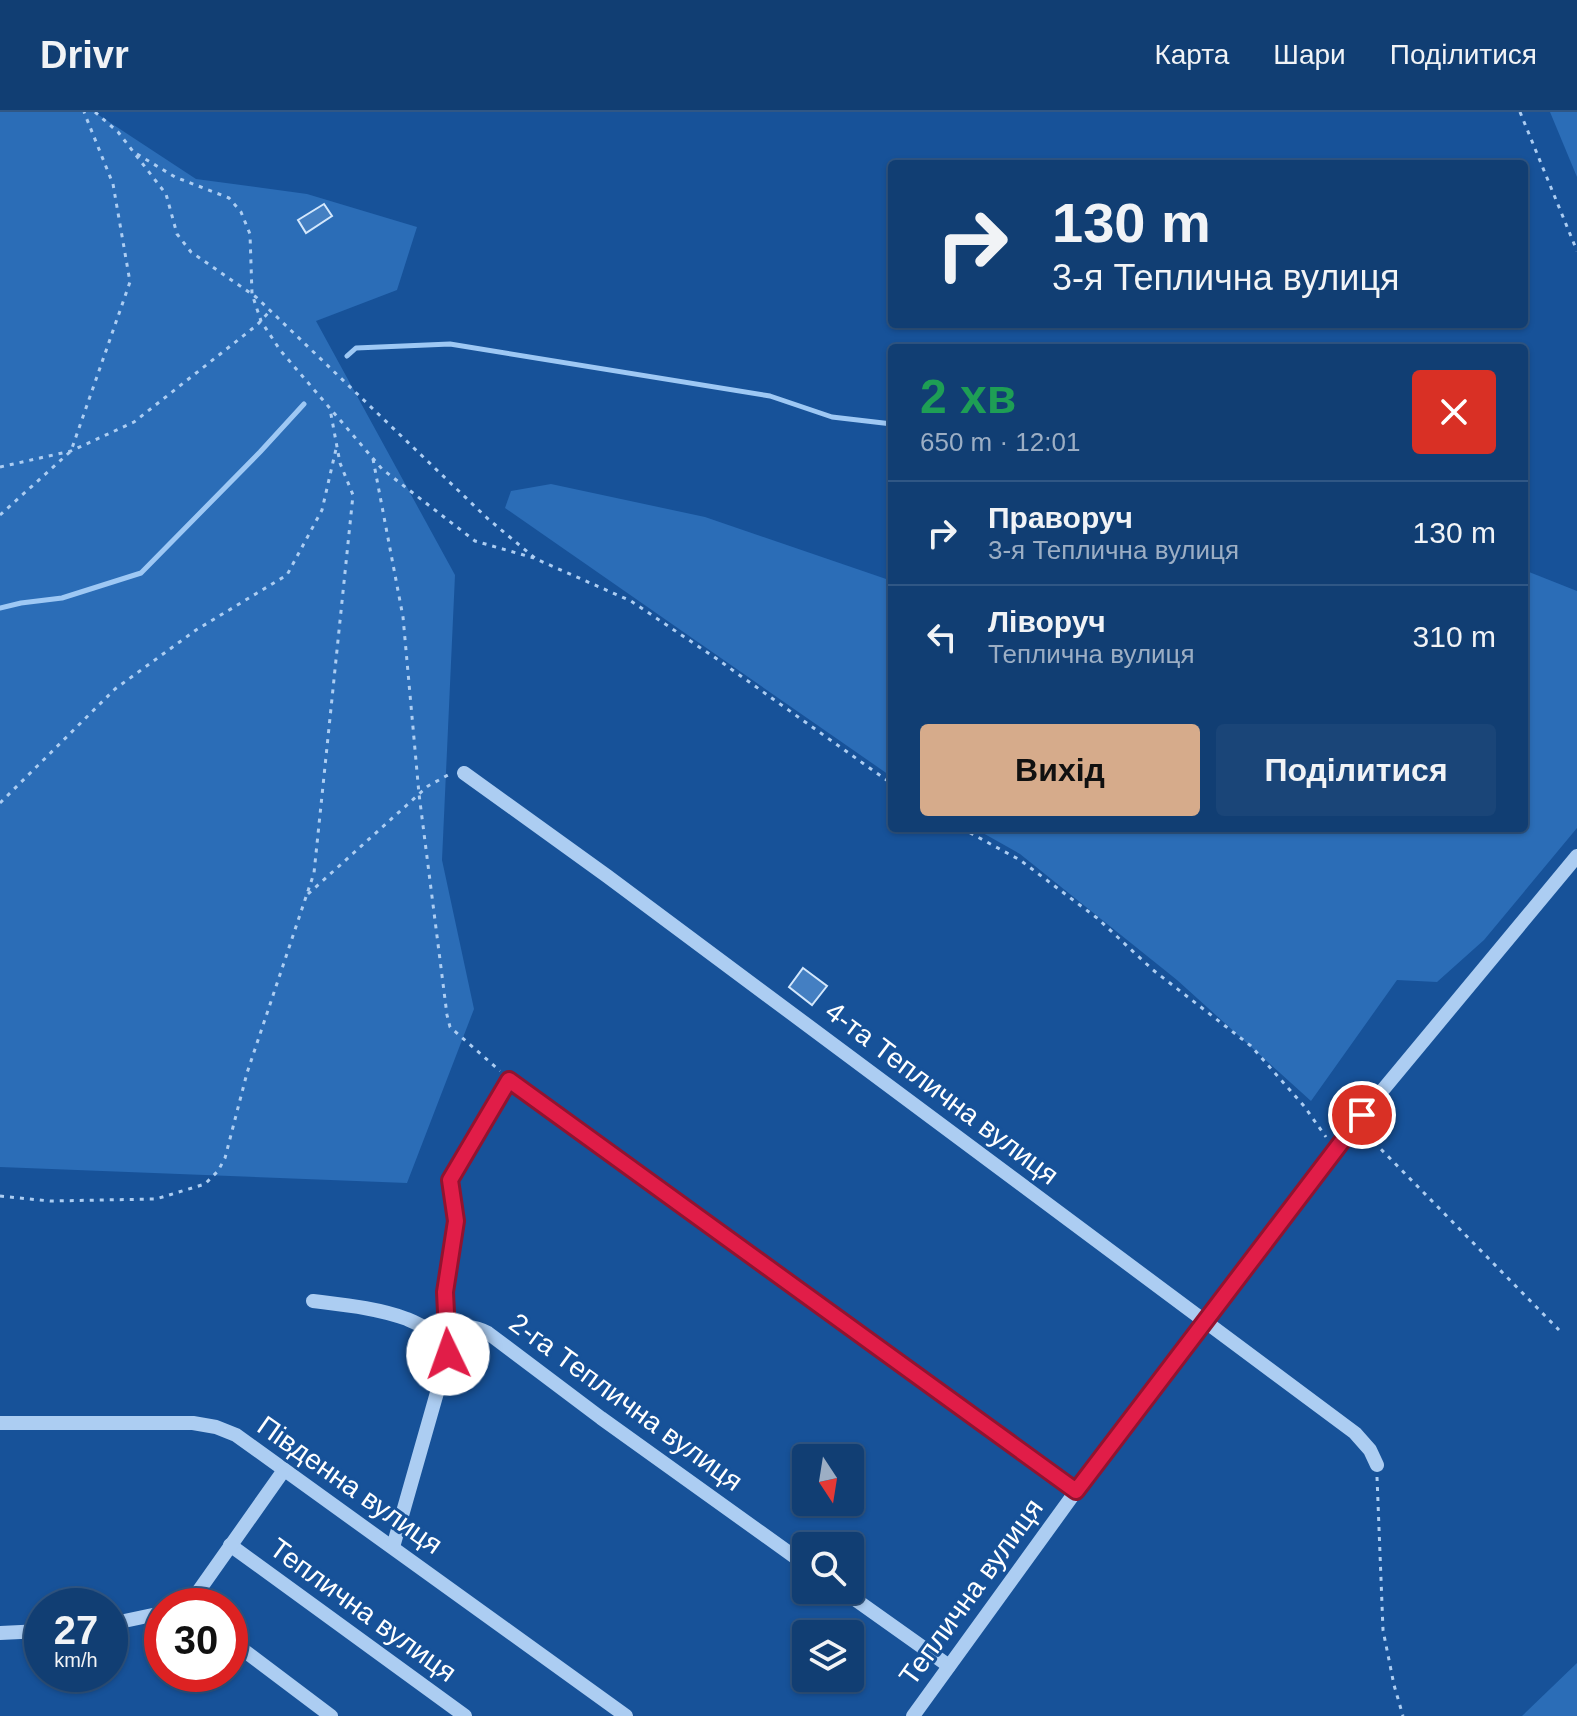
<!DOCTYPE html>
<html lang="uk">
<head>
<meta charset="utf-8">
<style>
  :root { --surface:#113e73; --page:#1a4578; --text:#f1f3f6; --muted:#9caec4; --line:#305785; --accent:#d6ab8b }
  body { margin:0; font-family:Helvetica,sans-serif; background:var(--page); color:var(--text); height:100vh; display:flex; flex-direction:column; font-size:30px; white-space:nowrap }
  * { box-sizing:border-box; margin:0 }
  p { font-size:26px; color:var(--muted) }
  .icon { flex:none; width:44px; height:44px; fill:none; stroke:currentColor; stroke-width:2; stroke-linecap:round; stroke-linejoin:round }
  .map { position:relative; flex:1; overflow:hidden }
  .details { position:absolute; left:888px; top:232px; width:640px; height:488px; display:flex; flex-direction:column; background:var(--surface); border-radius:8px; box-shadow:0 2px 6px #0004,0 0 0 2px var(--line) }
  .details>* { flex:none }
  .top-card { position:absolute; left:888px; top:48px; width:640px; height:168px; border-radius:8px; box-shadow:0 2px 6px #0004,0 0 0 2px var(--line); background:#113e73; color:var(--text); overflow:hidden }
  .needle { width:52px; rotate:168deg }
  .buttons { position:absolute; left:792px; top:1332px; display:grid; gap:16px }
  .buttons a { display:grid; place-items:center; width:72px; height:72px; border-radius:8px; background:var(--surface); box-shadow:0 2px 6px #0004,0 0 0 2px var(--line); font-size:40px }
  .speed { position:absolute; left:24px; top:1476px; display:flex; gap:16px; font-size:40px; font-weight:700; text-align:center }
  .speed>* { display:grid; place-content:center; width:104px; height:104px; border-radius:50%; background:var(--surface); box-shadow:0 2px 6px #0004,0 0 0 2px var(--line); line-height:1 }
  .speed small { font-size:20px; font-weight:400 }
  .speed .limit { border:12px solid #d22; background:#fff; color:#111 }
  .pin { position:absolute; display:grid; place-items:center; width:68px; height:68px; color:#fff; margin:-34px; border:4px solid #fff; border-radius:50%; box-shadow:0 2px 8px #0007 }
  .me { position:absolute; width:88px; margin:-44px; rotate:357deg; stroke-linejoin:round; filter:drop-shadow(0 0 6px #0008) }
  .turn { display:flex; align-items:center; gap:28px; height:168px; padding:0 32px; font-size:36px }
  .turn .icon { width:104px; height:104px; stroke-width:2.5 }
  .turn b { display:block; font-size:56px; line-height:68px }
  .round { display:grid; place-items:center; flex:none; width:84px; height:84px; border-radius:8px; background:var(--page) }
  .head { display:flex; align-items:center; justify-content:space-between; height:136px; padding:0 32px }
  h1 { font-size:48px; font-weight:700; line-height:60px; color:#1e9e55 }
  .button { display:flex; gap:16px; margin-top:auto; padding:16px 32px }
  .button a { flex:1; height:92px; border-radius:8px; background:var(--accent); color:#111; font-size:32px; font-weight:700; line-height:92px; text-align:center }
  .button a+a { background:var(--page); color:var(--text) }
  ul { padding:0; list-style:none }
  li { display:flex; align-items:center; gap:24px; height:104px; padding:0 32px; border-top:2px solid var(--line) }
  li div { flex:1 }
  li b { display:block; font-size:30px }
  li em { font-style:normal }
  header { display:flex; align-items:center; gap:48px; box-sizing:border-box; height:112px; padding:0 40px; background:var(--surface); border-bottom:2px solid var(--line) }
  header strong { font-size:38px }
  nav { display:flex; gap:44px; margin-inline-start:auto; font-size:28px }
  .map>svg:first-child { display:block }
  .green { fill:#2b6db7 }
  .lines { fill:none; stroke-linecap:round; stroke-linejoin:round }
  .stream { stroke:#9ec8f4; stroke-width:5 }
  .building { fill:#447fc2; stroke:#d3e7fc; stroke-width:2 }
  .path { stroke:#accdf2; stroke-width:3; stroke-dasharray:4 6; stroke-linecap:butt }
  .minor { stroke:#accdf2; stroke-width:14 }
  .route-casing { stroke:#92132f; stroke-width:20 }
  .route { stroke:#e11d48; stroke-width:14 }
  .labels { text-anchor:middle; dominant-baseline:central; stroke-width:6; stroke-linejoin:round; paint-order:stroke }
  .street-label { font-size:28px; fill:#fff; stroke:#175299 }
</style>
</head>
<body>
<header>
<strong>Drivr</strong>
<nav><a>Карта</a><a>Шари</a><a>Поділитися</a></nav>
</header>
<div class="map">
<svg width="1577" height="1604" viewBox="0 0 1577 1604">
  <rect width="100%" height="100%" fill="#175299"/>
  <g class="green">
    <polygon points="0,0 94,0 196,67 307,82 417,115 397,178 316,209 455,463 442,748 474,897 407,1071 0,1055"/>
    <polygon points="1550,0 1577,0 1577,65"/>
    <polygon points="551,372 705,405 892,469 892,665 505,396 511,379"/>
    <polygon points="1524,458 1577,479 1577,716 1484,828 1437,870 1397,868 1311,989 1177,868 1020,742 974,716 1524,716"/>
    <polygon points="1577,1551 1577,1604 1522,1604"/>
  </g>
  <g class="lines">
    <g class="stream">
      <polyline points="347,244 356,236 450,232 770,284 832,305 892,312"/>
      <polyline points="0,496 21,491 62,486 141,461 260,340 304,292"/>
    </g>
  </g>
  <g class="building">
    <polygon points="324,92 332,104 306,121 298,108"/>
    <polygon points="803,856 827,874 812,893 789,875"/>
  </g>
  <g class="lines">
    <g class="path">
      <polyline points="95,0 118,20 166,82 177,122 191,140 256,185 487,406 536,447 631,489 717,547 892,672"/>
      <polyline points="1520,0 1577,139"/>
      <polyline points="137,42 175,65 229,86 241,100 250,122 252,182 261,209 280,238 382,357 475,429 534,446"/>
      <polyline points="373,347 403,505 419,682 447,903 450,915 500,959"/>
      <polyline points="0,355 71,339 134,310 257,213 270,199"/>
      <polyline points="0,403 71,339 130,170 113,72 84,0"/>
      <polyline points="0,691 115,577 196,518 287,463 322,398 336,337"/>
      <polyline points="961,716 1020,748 1097,806 1153,858 1251,934 1304,994 1326,1025"/>
      <polyline points="308,782 428,674 448,663"/>
      <polyline points="1367,1023 1559,1218"/>
      <polyline points="0,1084 50,1089 156,1087 205,1072 218,1059 225,1046 247,961 314,761 353,383 340,351 330,297"/>
      <polyline points="1377,1365 1383,1518 1394,1573 1403,1604"/>
    </g>
    <g class="minor">
      <polyline points="464,661 607,764 1355,1321 1370,1338 1377,1353"/>
      <path d="M 313,1189 C 345,1193 377,1196 407,1207 C 421,1213 433,1220 448,1225 C 465,1215 469,1211 488,1221 L 601,1306 L 806,1453"/>
      <polyline points="0,1311 193,1311 216,1315 236,1323 626,1604"/>
      <polyline points="230,1433 465,1604"/>
      <polyline points="393,1435 448,1242 445,1180 456,1109 450,1068 509,968 1076,1379"/>
      <polyline points="842,1478 949,1554"/>
      <polyline points="188,1494 284,1358"/>
      <polyline points="110,1512 162,1501"/>
      <polyline points="0,1521 42,1519"/>
      <polyline points="230,1528 331,1604"/>
      <polyline points="913,1604 1076,1379 1362,1003 1577,744"/>
    </g>
  </g>
  <g class="lines">
    <g class="route-casing">
      <polyline id="route" points="448,1242 445,1180 456,1109 450,1068 509,968 1076,1379 1362,1003"/>
    </g>
    <use href="#route" class="route"/>
  </g>
  <g class="labels">
    <g class="street-label">
      <text transform="translate(942 981) rotate(37)">4-та Теплична вулиця</text>
      <text transform="translate(626 1290) rotate(36)">2-га Теплична вулиця</text>
      <text transform="translate(350 1373) rotate(35)">Південна вулиця</text>
      <text transform="translate(971 1480) rotate(-54)">Теплична вулиця</text>
      <text transform="translate(363 1498) rotate(36)">Теплична вулиця</text>
    </g>
  </g>
</svg>
<div class="buttons">
<a><svg class="needle" viewBox="-14 -14 28 28"><path d="M0-13l5 13h-10z" fill="#e53935"/><path d="M0 13l5-13h-10z" fill="#9caec4"/></svg></a>
<a><svg class="icon" aria-label="search" viewBox="0 0 24 24"><circle cx="10" cy="10" r="6"/><path d="M15 15l6 6"/></svg></a>
<a><svg class="icon" aria-label="layers" viewBox="0 0 24 24"><path d="M12 4l9 5-9 5-9-5zM3 14l9 5 9-5"/></svg></a>
</div>
<div class="speed"><div>27<small>km/h</small></div><div class="limit">30</div></div>
<div class="pin" style="left:1362px;top:1003px;background:#d93025"><svg class="icon" aria-label="arrive" viewBox="0 0 24 24"><path d="M6 21V4h12l-3 4 3 4H6"/></svg></div>
<svg class="me" style="left:448px;top:1242px" viewBox="-20 -20 40 40"><circle r="19" fill="#fff"/><path d="M0-13L10 11 0 6-10 11z" fill="#e11d48"/></svg>
<div class="top-card">
<div class="turn"><svg class="icon" aria-label="right" viewBox="0 0 24 24"><path d="M7 20v-9h11M14 6l5 5-5 5"/></svg><div><b>130 m</b>3-я Теплична вулиця</div></div>
</div>
<section class="details">
<div class="head"><div><h1>2 хв</h1><p>650 m · 12:01</p></div><a class="round" style="background:#d93025;color:#fff"><svg class="icon" aria-label="close" viewBox="0 0 24 24"><path d="M6 6l12 12M18 6L6 18"/></svg></a></div>
<ul>
<li><svg class="icon" aria-label="right" viewBox="0 0 24 24"><path d="M7 20v-9h11M14 6l5 5-5 5"/></svg><div><b>Праворуч</b><p>3-я Теплична вулиця</p></div><em>130 m</em></li>
<li><svg class="icon" aria-label="left" viewBox="0 0 24 24"><path d="M17 20v-9H6M10 6l-5 5 5 5"/></svg><div><b>Ліворуч</b><p>Теплична вулиця</p></div><em>310 m</em></li>
</ul>
<div class="button"><a>Вихід</a><a>Поділитися</a></div>
</section>
</div>
</body>
</html>
